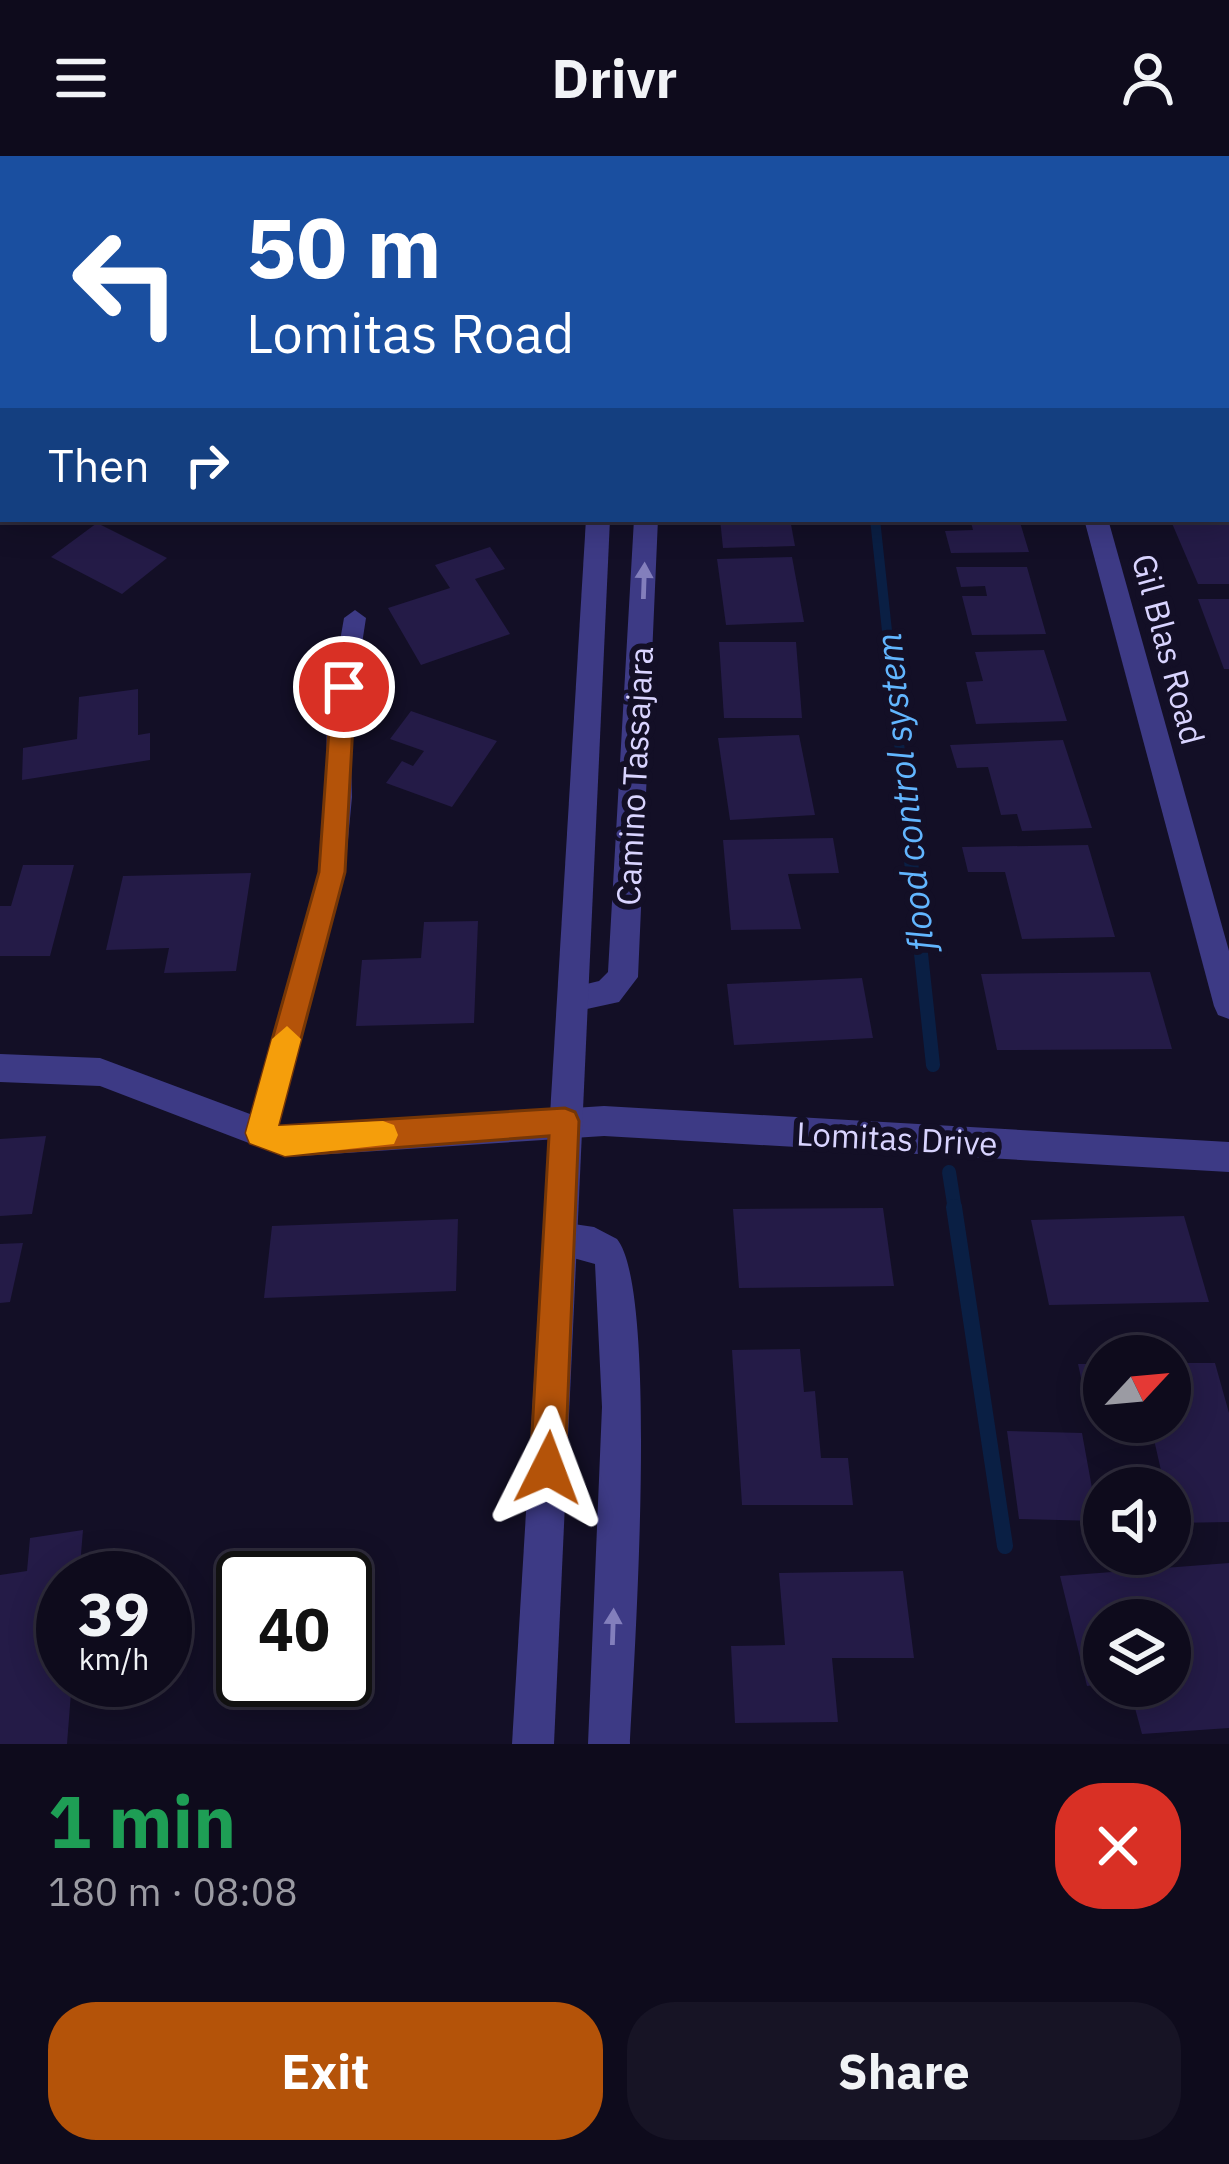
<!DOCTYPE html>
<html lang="en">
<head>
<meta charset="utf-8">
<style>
  :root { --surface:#0e0b1c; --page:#171425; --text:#f1f3f6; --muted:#9b9ba3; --line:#2e2b3b; --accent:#b45309 }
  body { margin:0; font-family:"IBM Plex Sans",sans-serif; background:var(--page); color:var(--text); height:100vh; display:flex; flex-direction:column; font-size:45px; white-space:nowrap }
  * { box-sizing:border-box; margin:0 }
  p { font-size:39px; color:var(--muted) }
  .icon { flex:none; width:66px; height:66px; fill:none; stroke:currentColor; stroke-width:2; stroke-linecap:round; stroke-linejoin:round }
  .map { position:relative; height:1588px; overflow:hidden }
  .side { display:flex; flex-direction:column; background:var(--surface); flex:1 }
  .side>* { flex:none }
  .hud { position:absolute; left:0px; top:0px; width:1230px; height:366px; box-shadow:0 6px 30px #0003,0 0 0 3px var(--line); background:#1a4fa0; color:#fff; overflow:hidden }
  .needle { width:78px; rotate:64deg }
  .buttons { position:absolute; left:1083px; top:1179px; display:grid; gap:24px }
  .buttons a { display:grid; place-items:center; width:108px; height:108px; border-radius:50%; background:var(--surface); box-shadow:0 6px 30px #0003,0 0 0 3px var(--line); font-size:60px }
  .speed { position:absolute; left:36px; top:1395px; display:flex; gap:24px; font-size:60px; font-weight:700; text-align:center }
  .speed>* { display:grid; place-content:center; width:156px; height:156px; border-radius:50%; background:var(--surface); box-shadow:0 6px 30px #0003,0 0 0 3px var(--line); line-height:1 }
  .speed small { font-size:30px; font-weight:400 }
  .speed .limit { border:6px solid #111; border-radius:18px; background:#fff; color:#111 }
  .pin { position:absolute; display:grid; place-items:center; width:102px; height:102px; color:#fff; margin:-51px; border:6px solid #fff; border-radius:50%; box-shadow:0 3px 12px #0007 }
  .me { position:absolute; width:132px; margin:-66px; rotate:3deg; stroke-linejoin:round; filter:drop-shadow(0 0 9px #0008) }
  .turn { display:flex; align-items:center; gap:42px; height:252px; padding:0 48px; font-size:54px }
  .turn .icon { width:156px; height:156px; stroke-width:2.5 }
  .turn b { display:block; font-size:84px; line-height:102px }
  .then { display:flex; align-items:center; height:114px; padding:0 48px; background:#0003; gap:24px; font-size:45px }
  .round { display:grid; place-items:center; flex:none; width:126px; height:126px; border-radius:48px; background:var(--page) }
  .summary { display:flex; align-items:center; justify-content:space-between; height:204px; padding:0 48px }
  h1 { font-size:72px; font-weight:700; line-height:90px; color:#1e9e55 }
  .button { display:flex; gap:24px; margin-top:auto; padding:24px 48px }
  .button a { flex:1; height:138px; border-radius:48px; background:var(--accent); color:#fff; font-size:48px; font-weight:700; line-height:138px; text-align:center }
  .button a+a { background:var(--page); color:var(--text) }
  header { display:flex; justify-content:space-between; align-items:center; height:156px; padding:0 48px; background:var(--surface); font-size:54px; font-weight:700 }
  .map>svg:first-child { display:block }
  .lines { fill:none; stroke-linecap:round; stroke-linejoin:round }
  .stream-far2 { stroke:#0a1f44; stroke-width:10 }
  .stream-far1 { stroke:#0a1f44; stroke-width:14 }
  .stream { stroke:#0a1f44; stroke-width:16 }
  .building { fill:#241b47 }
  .service { fill:#3d3a85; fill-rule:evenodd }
  .minor { fill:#3d3a85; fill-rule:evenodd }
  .tertiary { fill:#3d3a85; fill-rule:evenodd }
  .oneway { fill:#837fbc }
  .route { fill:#b45309; stroke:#753606; stroke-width:3 }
  .slow { fill:#f59e0b }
  .labels { text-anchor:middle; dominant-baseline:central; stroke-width:12; stroke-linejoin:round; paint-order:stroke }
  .street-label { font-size:33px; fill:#d9d4ff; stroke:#130f26 }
  .water-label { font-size:36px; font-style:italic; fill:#62b6ff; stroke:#130f26 }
</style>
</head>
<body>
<header><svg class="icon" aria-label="menu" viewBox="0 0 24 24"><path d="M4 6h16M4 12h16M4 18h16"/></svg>Drivr<svg class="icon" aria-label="person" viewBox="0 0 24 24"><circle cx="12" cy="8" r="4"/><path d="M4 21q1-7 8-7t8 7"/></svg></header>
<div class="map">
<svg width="1229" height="1588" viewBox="0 0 1229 1588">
  <rect width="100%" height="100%" fill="#130f26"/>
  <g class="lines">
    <polyline class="stream-far2" points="875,363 903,624"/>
    <g class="stream-far1">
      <polyline points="902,621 933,909"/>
      <polyline points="949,1016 955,1054"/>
    </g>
    <polyline class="stream" points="954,1051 1005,1390"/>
  </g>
  <g class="building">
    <polygon points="720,363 790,363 795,390 723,392"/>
    <polygon points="970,363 1019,363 1029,396 951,397 945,375 973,374"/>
    <polygon points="1229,364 1229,428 1198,428 1171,365"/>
    <polygon points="97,367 167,402 122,438 51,401"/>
    <polygon points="490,391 505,413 475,423 510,478 421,509 388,452 450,432 435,409"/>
    <polygon points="792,401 804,466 726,469 717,403"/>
    <polygon points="956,411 1027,411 1046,478 972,479 962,440 987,440 985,430 961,431"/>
    <polygon points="1198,443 1229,443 1229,513 1224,513"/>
    <polygon points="719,486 796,486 802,562 724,562"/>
    <polygon points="1044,494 1067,565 976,568 966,526 983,525 975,496"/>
    <polygon points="138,533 138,579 150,577 150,604 22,624 23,592 77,583 79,541"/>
    <polygon points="411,555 497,585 452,651 386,627 402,605 413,610 424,595 390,583"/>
    <polygon points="799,579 815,659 730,664 718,582"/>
    <polygon points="1063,584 1092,672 1022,675 1017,658 1001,659 988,611 957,612 950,589"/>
    <polygon points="833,682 839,717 788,718 801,773 731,774 723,684"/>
    <polygon points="1088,689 1115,781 1022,783 1005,716 968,716 962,691"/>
    <polygon points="23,709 74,709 50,800 0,800 0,750 11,750"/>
    <polygon points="251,717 236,815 164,817 169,792 106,794 123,720"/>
    <polygon points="478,765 474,867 356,870 362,804 421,802 424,766"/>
    <polygon points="1150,816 1172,893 997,894 981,818"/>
    <polygon points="862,822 873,882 734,889 727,828"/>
    <polygon points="46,980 32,1058 0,1060 0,983"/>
    <polygon points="883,1052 894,1130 739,1132 733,1053"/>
    <polygon points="1184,1060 1209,1146 1049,1149 1031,1064"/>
    <polygon points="458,1063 456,1135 264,1142 272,1070"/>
    <polygon points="23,1087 10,1146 0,1147 0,1088"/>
    <polygon points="800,1193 804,1236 815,1235 821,1302 848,1302 853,1349 742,1349 732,1194"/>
    <polygon points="1170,1207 1215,1207 1229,1257 1229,1366 1174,1367 1170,1332 1165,1332 1150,1266 1170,1266"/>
    <polygon points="1078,1208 1104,1208 1104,1249 1087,1249"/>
    <polygon points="1007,1275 1082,1277 1098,1365 1019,1363"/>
    <polygon points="83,1374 79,1422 63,1422 63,1524 72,1524 67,1588 0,1588 0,1419 27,1415 30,1382"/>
    <polygon points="1229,1407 1229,1572 1142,1578 1129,1530 1170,1530 1170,1464 1104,1464 1104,1528 1087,1530 1060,1420"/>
    <polygon points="903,1415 914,1502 832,1502 838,1566 735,1567 731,1490 785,1489 779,1417"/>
  </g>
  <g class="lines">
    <g class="service">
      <polygon points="184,0 213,0 182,3"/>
      <polygon points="3,39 3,49 0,50 0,40"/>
      <polygon points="355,454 366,462 350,565 352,641 345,716 276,977 271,987 261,991 251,987 246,977 319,716 328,641 326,565 344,462"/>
    </g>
    <g class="minor">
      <polygon points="381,0 399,0 380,3"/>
      <rect x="645" y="0" width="18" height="3"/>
      <polygon points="1010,0 1028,0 1008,3"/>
      <polygon points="1186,0 1207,0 1209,3 1188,3"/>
      <rect x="1227" y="15" width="2" height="11"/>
      <polygon points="3,114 3,126 0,127 0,115"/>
      <polygon points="634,363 658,363 638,821 619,846 573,856 562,852 558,843 562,834 599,825 608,816"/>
      <polygon points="1084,363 1108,363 1229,795 1229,863 1218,859 1214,850"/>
      <polygon points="0,898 100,902 285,971 604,950 1229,986 1229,1016 604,980 285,1001 100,930 0,926"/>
      <path d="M 560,1066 L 594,1071 L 617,1083 C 659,1135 634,1503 630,1588 L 588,1588 L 602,1251 L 595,1108 L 548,1095 L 543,1083 L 548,1071 Z"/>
    </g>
    <g class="tertiary">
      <rect x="609" y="0" width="18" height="3"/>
      <polygon points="586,363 610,363 554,1588 512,1588"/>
    </g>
  </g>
  <defs><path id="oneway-solid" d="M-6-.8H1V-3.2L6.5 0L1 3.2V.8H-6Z" transform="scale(3)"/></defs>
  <g class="oneway">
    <use href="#oneway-solid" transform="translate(644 425) rotate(-88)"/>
    <use href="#oneway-solid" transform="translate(613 1471) rotate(-88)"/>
  </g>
  <polygon class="route" points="344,522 355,531 345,716 278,970 565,952 575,956 579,965 565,1312 560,1325 548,1330 536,1325 530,1312 549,980 285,1000 250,987 246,977 319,716 332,531"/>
  <polygon class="slow" points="287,870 301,883 278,970 383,965 394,969 398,979 394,988 285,1000 250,987 246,977 272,883"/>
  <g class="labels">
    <g class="street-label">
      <text transform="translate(1169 493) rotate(75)">Gil Blas Road</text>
      <text transform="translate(634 620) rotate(-87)">Camino Tassajara</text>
      <text transform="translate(897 982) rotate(3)">Lomitas Drive</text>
    </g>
    <g class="water-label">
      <text transform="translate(904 636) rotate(-96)">flood control system</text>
    </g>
  </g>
</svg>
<div class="buttons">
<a><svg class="needle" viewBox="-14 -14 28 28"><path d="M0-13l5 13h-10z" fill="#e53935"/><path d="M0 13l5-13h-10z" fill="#9b9ba3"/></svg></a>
<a><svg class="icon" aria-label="sound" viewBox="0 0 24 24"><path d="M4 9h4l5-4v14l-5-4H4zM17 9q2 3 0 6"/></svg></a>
<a><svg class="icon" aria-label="layers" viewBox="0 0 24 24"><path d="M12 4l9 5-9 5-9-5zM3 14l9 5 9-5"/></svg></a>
</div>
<div class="speed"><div>39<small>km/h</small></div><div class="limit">40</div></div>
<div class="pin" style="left:344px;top:531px;background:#d93025"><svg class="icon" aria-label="arrive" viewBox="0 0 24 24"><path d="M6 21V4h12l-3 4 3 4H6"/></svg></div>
<svg class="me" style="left:548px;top:1312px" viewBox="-20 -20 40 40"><path d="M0-17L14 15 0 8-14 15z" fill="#b45309" stroke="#fff" stroke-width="4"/></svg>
<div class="hud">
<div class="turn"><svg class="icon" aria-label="left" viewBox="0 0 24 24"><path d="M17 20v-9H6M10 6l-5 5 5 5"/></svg><div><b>50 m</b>Lomitas Road</div></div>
<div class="then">Then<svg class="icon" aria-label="right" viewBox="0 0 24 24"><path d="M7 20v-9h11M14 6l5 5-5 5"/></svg></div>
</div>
</div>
<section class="side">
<div class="summary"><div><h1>1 min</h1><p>180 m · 08:08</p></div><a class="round" style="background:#d93025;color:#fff"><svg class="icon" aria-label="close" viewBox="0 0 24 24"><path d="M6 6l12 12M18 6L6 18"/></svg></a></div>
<div class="button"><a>Exit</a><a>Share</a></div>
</section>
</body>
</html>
